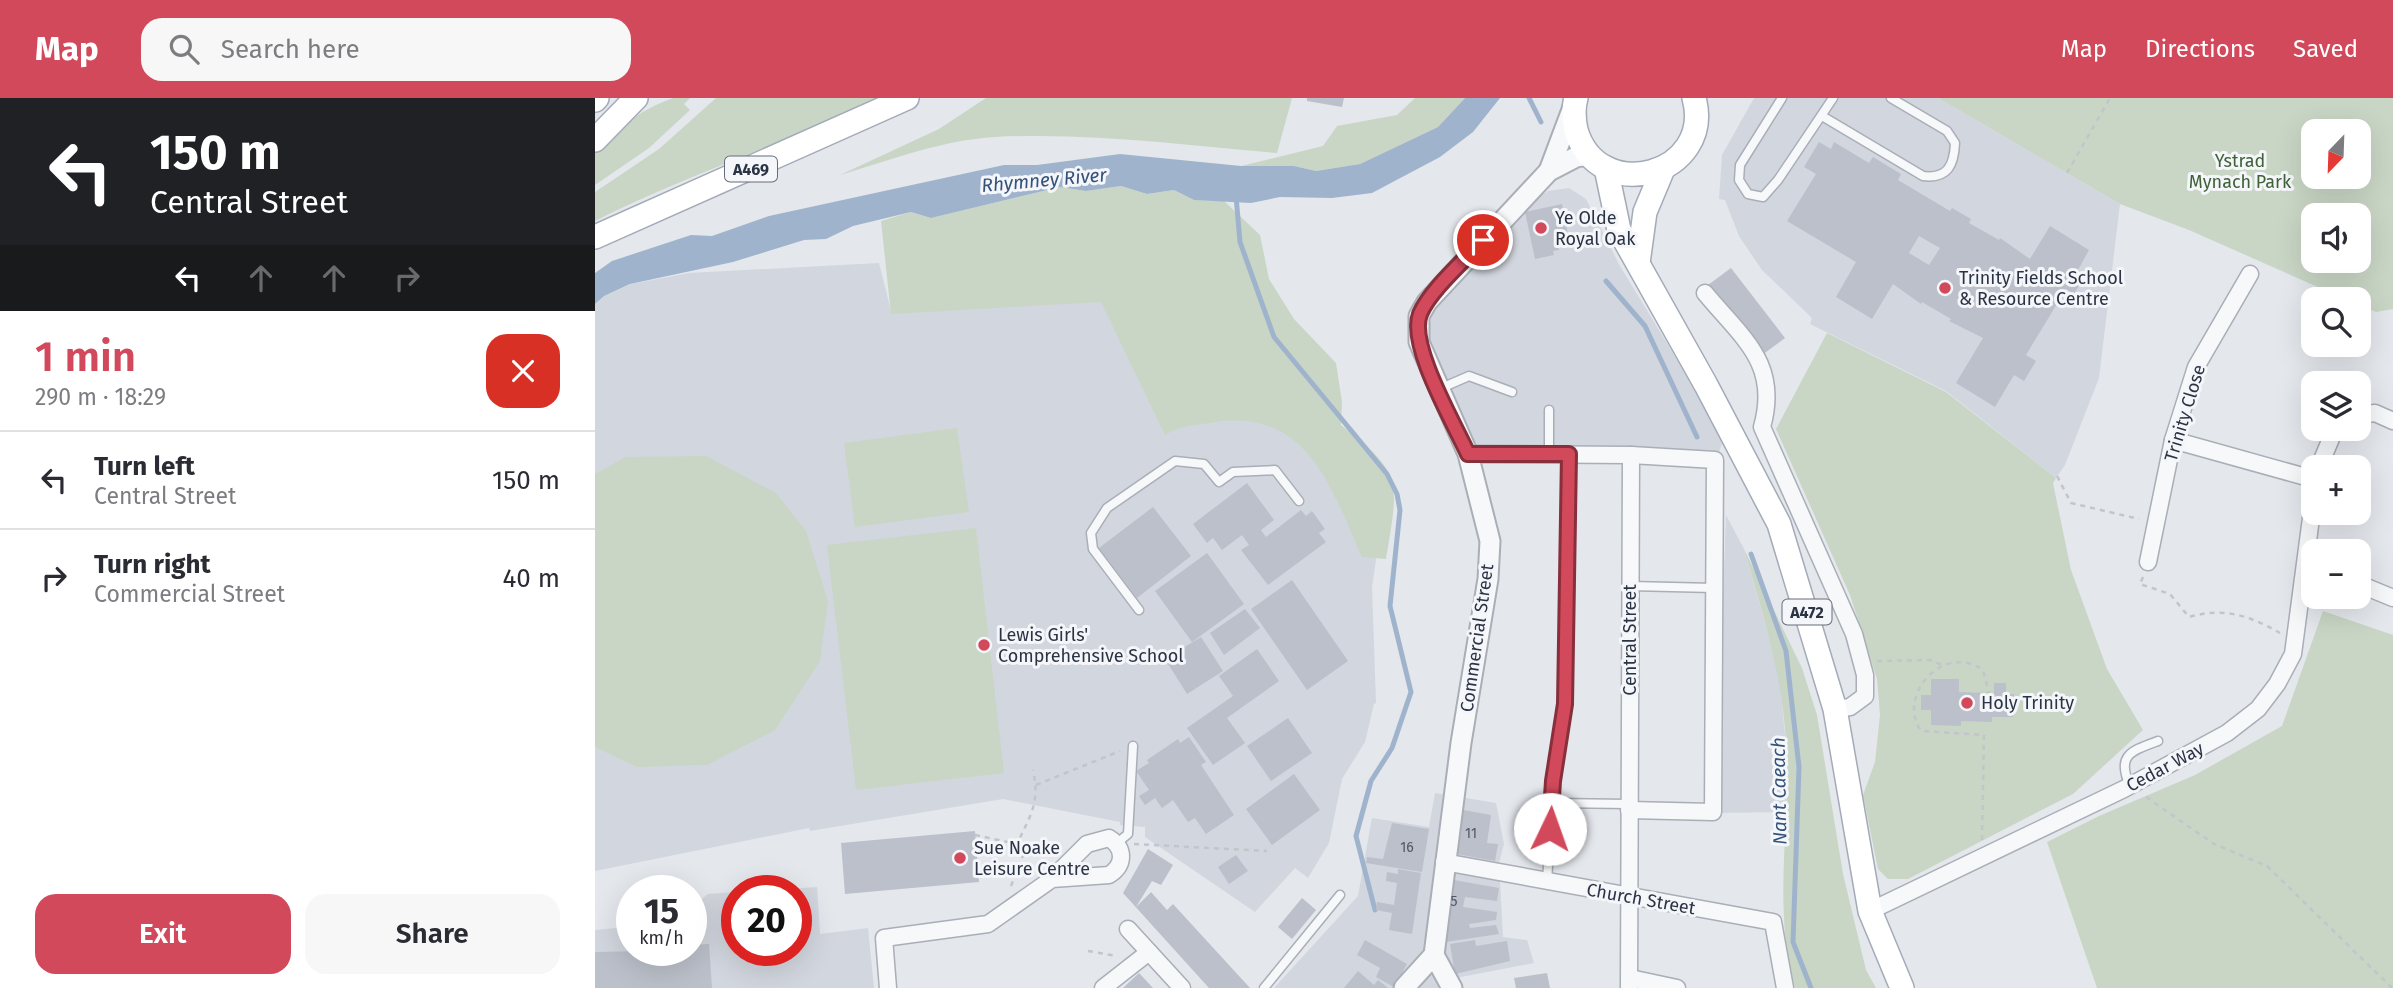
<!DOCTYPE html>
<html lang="en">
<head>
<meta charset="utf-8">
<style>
  :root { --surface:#fff; --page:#f7f7f7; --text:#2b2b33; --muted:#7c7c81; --line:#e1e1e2; --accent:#d1495b }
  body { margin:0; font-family:"Fira Sans",sans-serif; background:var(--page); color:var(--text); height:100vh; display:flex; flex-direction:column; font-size:26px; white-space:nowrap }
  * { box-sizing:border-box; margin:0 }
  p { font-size:23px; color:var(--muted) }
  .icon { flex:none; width:38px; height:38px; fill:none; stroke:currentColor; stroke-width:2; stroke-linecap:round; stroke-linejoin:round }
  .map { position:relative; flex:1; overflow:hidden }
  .side { display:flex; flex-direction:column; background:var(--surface); width:595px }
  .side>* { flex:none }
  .guide { background:#202124; color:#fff; overflow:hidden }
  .needle { width:46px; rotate:203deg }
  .tools { position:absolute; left:1706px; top:21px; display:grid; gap:14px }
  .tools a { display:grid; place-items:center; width:70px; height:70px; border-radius:14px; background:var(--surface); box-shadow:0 7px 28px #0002; font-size:35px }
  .speed { position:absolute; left:21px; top:777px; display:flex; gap:14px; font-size:35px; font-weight:700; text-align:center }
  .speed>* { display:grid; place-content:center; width:91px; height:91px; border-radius:50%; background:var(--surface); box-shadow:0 7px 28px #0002; line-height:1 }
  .speed small { font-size:18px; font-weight:400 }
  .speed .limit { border:10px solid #d22; background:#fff; color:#111 }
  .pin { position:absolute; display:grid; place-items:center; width:60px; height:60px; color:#fff; margin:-30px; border:4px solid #fff; border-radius:50%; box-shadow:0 2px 7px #0007 }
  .me { position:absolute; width:77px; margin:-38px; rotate:3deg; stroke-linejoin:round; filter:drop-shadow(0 0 5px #0008) }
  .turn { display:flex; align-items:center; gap:24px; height:147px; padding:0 35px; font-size:32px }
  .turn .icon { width:91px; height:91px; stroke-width:2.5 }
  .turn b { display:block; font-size:49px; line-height:60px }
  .lanes { display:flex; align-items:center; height:66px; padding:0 35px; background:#0003; justify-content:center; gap:35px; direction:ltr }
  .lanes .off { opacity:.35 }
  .round { display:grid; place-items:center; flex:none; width:74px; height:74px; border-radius:21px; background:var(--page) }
  .overview { display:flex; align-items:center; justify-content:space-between; height:119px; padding:0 35px }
  h1 { font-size:42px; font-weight:600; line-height:52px; color:var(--accent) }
  .cta { display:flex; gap:14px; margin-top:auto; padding:14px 35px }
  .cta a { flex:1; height:80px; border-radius:21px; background:var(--accent); color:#fff; font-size:28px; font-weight:600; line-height:80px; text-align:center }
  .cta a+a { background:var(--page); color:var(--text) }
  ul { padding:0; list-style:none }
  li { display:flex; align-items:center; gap:21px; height:98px; padding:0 35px; border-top:2px solid var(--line) }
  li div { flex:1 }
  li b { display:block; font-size:26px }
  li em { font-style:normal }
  header { display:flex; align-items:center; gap:42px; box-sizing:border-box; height:98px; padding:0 35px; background:var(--accent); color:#fff }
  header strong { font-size:33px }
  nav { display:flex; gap:38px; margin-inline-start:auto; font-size:24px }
  .search { width:490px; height:63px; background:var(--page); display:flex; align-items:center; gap:18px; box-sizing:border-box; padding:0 24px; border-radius:21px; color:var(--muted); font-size:26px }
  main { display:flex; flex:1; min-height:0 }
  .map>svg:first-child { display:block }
  .built { fill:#d2d6de }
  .green { fill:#c9d6c5; fill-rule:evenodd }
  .water { fill:#9fb4cc }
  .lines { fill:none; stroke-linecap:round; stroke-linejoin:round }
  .stream { stroke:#9fb4cc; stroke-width:5 }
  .building { fill:#bbc0ca; fill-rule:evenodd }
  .service-casing { stroke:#a9aeb7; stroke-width:11 }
  .minor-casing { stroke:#a9aeb7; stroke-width:19 }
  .tertiary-casing { stroke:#a9aeb7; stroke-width:23 }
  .primary-casing { stroke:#a3abb8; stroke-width:26 }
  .path { stroke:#c2c5cb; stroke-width:2.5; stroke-dasharray:5 5; stroke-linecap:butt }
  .service { stroke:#f7f8fa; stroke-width:8 }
  .minor { stroke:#f7f8fa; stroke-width:16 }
  .tertiary { stroke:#f7f8fa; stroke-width:19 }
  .primary { stroke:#fff; stroke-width:23 }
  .route-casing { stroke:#882f3b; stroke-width:18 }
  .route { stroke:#d1495b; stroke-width:12 }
  .poi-dot { fill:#d1495b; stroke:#f4f6f9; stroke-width:2.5 }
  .labels { text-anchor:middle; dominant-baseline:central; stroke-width:6; stroke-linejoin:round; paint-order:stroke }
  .number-label { font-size:14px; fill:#4f5766 }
  .shield { fill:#f4f6f9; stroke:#676e7b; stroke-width:2 }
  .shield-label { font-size:16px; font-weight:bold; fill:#2b3445 }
  .park-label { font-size:18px; fill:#3f6138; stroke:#f4f6f9 }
  .poi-label { font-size:18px; fill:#2b3445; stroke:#f4f6f9; text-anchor:start }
  .street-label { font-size:18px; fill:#2b3445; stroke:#f4f6f9 }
  .water-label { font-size:19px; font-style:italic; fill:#34527a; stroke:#f4f6f9 }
</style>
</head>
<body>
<header>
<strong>Map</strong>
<div class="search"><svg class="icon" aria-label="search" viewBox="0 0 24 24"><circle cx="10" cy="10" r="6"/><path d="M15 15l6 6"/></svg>Search here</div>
<nav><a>Map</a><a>Directions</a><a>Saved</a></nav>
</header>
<main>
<section class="side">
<div class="guide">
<div class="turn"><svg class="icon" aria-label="left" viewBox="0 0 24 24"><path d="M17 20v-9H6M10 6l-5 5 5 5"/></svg><div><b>150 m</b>Central Street</div></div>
<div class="lanes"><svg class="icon" aria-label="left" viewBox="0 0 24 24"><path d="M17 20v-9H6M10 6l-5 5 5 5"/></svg><svg class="icon off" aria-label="ahead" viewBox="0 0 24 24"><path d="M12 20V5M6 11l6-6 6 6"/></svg><svg class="icon off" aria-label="ahead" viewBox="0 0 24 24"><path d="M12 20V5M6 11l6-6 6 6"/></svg><svg class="icon off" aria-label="right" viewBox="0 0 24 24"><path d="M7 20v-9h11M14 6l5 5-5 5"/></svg></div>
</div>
<div class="overview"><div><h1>1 min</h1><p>290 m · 18:29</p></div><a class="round" style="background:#d93025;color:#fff"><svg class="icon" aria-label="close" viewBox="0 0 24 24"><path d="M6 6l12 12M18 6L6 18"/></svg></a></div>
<ul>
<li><svg class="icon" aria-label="left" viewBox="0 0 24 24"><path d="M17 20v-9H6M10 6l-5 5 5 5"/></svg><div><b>Turn left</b><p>Central Street</p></div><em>150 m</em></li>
<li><svg class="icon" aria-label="right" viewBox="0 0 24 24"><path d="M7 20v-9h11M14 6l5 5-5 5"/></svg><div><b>Turn right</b><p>Commercial Street</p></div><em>40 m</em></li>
</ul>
<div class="cta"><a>Exit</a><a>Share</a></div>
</section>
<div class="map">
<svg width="1798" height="890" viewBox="0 0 1798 890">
  <rect width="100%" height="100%" fill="#e4e7ec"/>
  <g class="built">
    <polygon points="1159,0 1343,0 1525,106 1504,280 1470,367 1461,380 1351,293 1215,226 1217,220 1167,172 1144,138 1130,102 1124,101 1127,57"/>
    <polygon points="974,90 991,101 1025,168 1129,339 1122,360 881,356 840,259 834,238 836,217 845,201 943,100 953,93"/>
    <polygon points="284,165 296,213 524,177 686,273 782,455 777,489 781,605 779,606 770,644 747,681 734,745 713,780 700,770 660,814 550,739 550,729 525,727 525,724 408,701 215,733 214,730 0,773 0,206 9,198 36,186 94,175"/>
    <polygon points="1131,417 1149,451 1184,574 1191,648 1191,714 1121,715"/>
    <polygon points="840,695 901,705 909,746 904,765 908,839 932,842 939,865 845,883 847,890 679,890 763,798 777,720 834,729"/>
    <polygon points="222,789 225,836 273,830 279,890 0,890 0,832 31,829 37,826 37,852 96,852 96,810 113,796 142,794 142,852 201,852 201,793 164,793"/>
  </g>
  <g class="green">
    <path d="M 78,0 L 95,0 L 89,6 L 95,12 L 54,50 L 0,87 L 0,55 C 28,28 40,14 78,0 Z"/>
    <path d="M 121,0 L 281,0 C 189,46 92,77 0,123 L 0,94 L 64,51 Z"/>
    <path d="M 391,0 L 697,0 L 682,55 C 590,47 493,34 400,39 C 348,42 295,62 245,77 L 344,31 Z"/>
    <polygon points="820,0 870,0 843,29 765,66 721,73 699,68 646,68 728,48 742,28 802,17"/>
    <path d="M 1343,0 L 1798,0 L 1798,211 L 1781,214 L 1764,207 L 1764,201 L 1750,201 L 1594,132 L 1525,106 ZM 1718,33 L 1764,33 L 1764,79 L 1718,79 ZM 1718,117 L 1764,117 L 1764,163 L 1718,163 Z"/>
    <path d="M 526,88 L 552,96 L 579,92 L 599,102 L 629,103 L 665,137 L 674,181 L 699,221 L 741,265 L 747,304 L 746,327 C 810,376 803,386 791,461 L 767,459 C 736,390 713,311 621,324 C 603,327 585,327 570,337 L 506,204 L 296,216 L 286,123 L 316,114 L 336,120 L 465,89 L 491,93 Z"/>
    <polygon points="1232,235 1351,294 1461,380 1458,385 1476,472 1512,571 1548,632 1478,696 1313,781 1293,781 1283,771 1268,697 1280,664 1285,617 1282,581 1255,497 1181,331"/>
    <polygon points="362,330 374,414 260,429 249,345"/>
    <polygon points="111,358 181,395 211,433 233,503 225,563 180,632 112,667 42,669 0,649 0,376 31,359"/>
    <polygon points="381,430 409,675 261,692 232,447"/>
    <path d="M 1149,451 L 1207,570 L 1222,617 L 1248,776 L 1271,872 L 1281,890 L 1200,890 C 1177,810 1196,729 1191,647 C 1188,578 1168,517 1149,451 Z"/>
    <polygon points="1728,513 1798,537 1798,890 1502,890 1452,744 1504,718 1600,677 1687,628"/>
  </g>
  <polygon class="water" points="870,0 905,0 878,34 845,59 777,95 737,100 685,99 656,105 599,102 579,92 552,96 526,88 491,93 465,89 336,120 316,114 258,128 231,141 209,142 138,164 35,186 9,198 0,206 0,175 17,163 96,137 117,138 174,118 409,67 442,67 525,56 646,68 699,68 721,73 765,66 843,29"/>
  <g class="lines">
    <g class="stream">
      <polyline points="934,0 946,24"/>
      <polyline points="641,98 645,144 679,239 792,376 802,396 805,412 795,508 816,594 797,650 776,683 761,738 780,812"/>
      <polyline points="1011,183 1050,228 1102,339"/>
      <polyline points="1156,456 1191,553 1204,669 1198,844 1216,890"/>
    </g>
  </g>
  <g class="building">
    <polygon points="712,0 749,0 747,9 712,3"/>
    <path d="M 1224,44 L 1236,51 L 1239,44 L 1274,65 L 1278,59 L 1306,76 L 1303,82 L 1355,113 L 1357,110 L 1376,121 L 1374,125 L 1404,142 L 1405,140 L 1435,161 L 1455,128 L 1494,152 L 1483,172 L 1491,176 L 1479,196 L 1471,191 L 1431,257 L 1441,263 L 1429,283 L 1419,277 L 1400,309 L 1361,285 L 1388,240 L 1354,223 L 1356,221 L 1327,204 L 1326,206 L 1298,186 L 1277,221 L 1241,199 L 1261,164 L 1192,123 L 1221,76 L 1209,69 ZM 1324,138 L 1345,150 L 1334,167 L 1314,155 Z"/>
    <polygon points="967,106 973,137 961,139 964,152 958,153 959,157 940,161 930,114"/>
    <polygon points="1136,170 1190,240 1167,257 1113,187"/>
    <polygon points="652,385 679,422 666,432 671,439 706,412 711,418 717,413 730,431 724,435 731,444 673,487 646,452 654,447 647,437 627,452 618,440 612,445 598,426"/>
    <polygon points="558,409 596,458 542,500 504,450"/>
    <polygon points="612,455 649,506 597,544 560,493"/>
    <polygon points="697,482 753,563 712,592 656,511"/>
    <polygon points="650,511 665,530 629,557 615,535"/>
    <polygon points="606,539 628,573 592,596 570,561"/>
    <polygon points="662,551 684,583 632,620 650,645 618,667 592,630 638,598 624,578"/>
    <polygon points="1336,581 1364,581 1364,594 1399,595 1399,585 1411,585 1411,596 1419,596 1418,619 1397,619 1397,624 1366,623 1366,628 1336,627 1336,612 1326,612 1326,597 1336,597"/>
    <polygon points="693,620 717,655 676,683 652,648"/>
    <polygon points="594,639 611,664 606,667 639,717 611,736 600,720 593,724 578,702 567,710 560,700 550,707 544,698 554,692 541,673 554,665 552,662 583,641 585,645"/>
    <polygon points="699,676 725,712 677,747 651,711"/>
    <polygon points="863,711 896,717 892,745 903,746 900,763 856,755"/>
    <polygon points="797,725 834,731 827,774 771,765 772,759 788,761"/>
    <polygon points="380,733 384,784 250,796 246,745"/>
    <polygon points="553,751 578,767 566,787 557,783 541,809 556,794 572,812 578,806 655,890 614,890 528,795"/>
    <polygon points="641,757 653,773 634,786 623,769"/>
    <polygon points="803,771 826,775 817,836 794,832 797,815 781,812 782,804 799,807 802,785 791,783 792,774 803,776"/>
    <polygon points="853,781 904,790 902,803 870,799 868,809 902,814 901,822 874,826 875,830 901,827 904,836 851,844 849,828"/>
    <polygon points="707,800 721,812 697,841 683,829"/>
    <polygon points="770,842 812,866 799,889 781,879 785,870 762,857"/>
    <polygon points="880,842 881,848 912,843 915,863 860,876 855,846"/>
    <polygon points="114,846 117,890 0,890 0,854 96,852 96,847"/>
    <polygon points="763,873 779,887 783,882 793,890 749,890"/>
    <polygon points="544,875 558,890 528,890"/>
    <polygon points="952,875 955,890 921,890 919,880"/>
  </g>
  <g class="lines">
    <g class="service-casing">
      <g id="service">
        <polyline points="1187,0 1145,67 1144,82 1153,96 1168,99 1183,82 1238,0"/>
        <path d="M 1227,18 L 1328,78 C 1353,81 1359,67 1360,45 L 1352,33 L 1296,0"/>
        <polyline points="844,291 874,278 917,294"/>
        <polyline points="954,356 954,312"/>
        <polyline points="1035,488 1119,490"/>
        <polyline points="544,512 498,451 496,435 512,410 580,363 609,366 624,384 638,374 680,372 704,403"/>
        <path d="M 1535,688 C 1521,657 1536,653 1563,643"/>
        <polyline points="957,705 1034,706"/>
        <polyline points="522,745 533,736 538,648"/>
        <polyline points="952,784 958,683 970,606 974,356"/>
        <polyline points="669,890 745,797"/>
      </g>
    </g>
    <g class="minor-casing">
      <g id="minor">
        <path d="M 1110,195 C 1147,240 1185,265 1167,329 L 1259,536 L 1270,577 L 1270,598 L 1255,609 L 1240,611"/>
        <polyline points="1764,317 1780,315 1798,323"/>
        <polyline points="1578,342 1718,381"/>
        <polyline points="873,356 1036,357 1034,890"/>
        <polyline points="1724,369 1740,331"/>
        <polyline points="1553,464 1578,342 1601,269 1655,176"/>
        <polyline points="1764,486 1798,500"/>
        <polyline points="1034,712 1118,714 1120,362 1036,357"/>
        <polyline points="849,764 1178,824 1190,890"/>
        <polyline points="1275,813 1529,691 1632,635 1663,611 1682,586 1698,556 1718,405"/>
        <polyline points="533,831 587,890"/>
        <polyline points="1035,880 1082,890"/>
        <path d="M 293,890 L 289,840 L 393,826 L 457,781 L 492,746 L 514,740 C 530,750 530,767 514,777 L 457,781"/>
        <polyline points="508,890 554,854"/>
      </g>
    </g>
    <g class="tertiary-casing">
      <g id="tertiary">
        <polyline points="954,73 978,9"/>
        <polyline points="839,857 866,645 893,481 895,443 873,356 824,244 824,218 832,204 954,73 981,59 994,57"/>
        <polyline points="839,857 857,890"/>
        <polyline points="809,890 839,857"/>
      </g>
    </g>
    <g class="primary-casing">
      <g id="primary">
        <path d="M 981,0 C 978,10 979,22 981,32 C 1003,109 1120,77 1099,0"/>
        <polyline points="0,2 2,0"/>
        <polyline points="0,42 41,0"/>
        <polyline points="1011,70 1024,132 1111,287 1184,426 1240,611 1275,813 1307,890"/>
        <polyline points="0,139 312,0"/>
        <polyline points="1043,165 1050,114 1068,71"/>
      </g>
    </g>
    <g class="path">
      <polyline points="1472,75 1515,0"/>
      <polyline points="1462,378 1476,405 1544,421"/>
      <path d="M 1548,479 L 1545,486 L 1575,496 L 1594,519 C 1629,509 1653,517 1685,535"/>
      <polyline points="1282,563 1335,562 1347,567"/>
      <polyline points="441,687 525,653"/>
      <polyline points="1551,699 1619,746 1672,768 1797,890"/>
      <path d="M 380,737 L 422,746 C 436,716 445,705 438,672"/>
      <path d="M 1387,742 L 1389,637 L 1326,633 C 1301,598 1348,544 1388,572 L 1394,595"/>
      <polyline points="539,746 672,753"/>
      <polyline points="416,788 430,752 422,746"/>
      <polyline points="493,853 522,858"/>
    </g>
    <use href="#service" class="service"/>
    <use href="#minor" class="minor"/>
    <use href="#tertiary" class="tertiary"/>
    <use href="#primary" class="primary"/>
  </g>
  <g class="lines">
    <g class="route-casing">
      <path id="route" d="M 888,142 C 870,162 835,192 825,216 C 813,247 859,325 873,356 L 974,356 L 970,606 L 958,683 L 955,731"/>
    </g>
    <use href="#route" class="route"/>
  </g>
  <g class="poi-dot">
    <circle cx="946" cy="130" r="7"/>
    <circle cx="1350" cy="190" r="7"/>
    <circle cx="389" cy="547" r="7"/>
    <circle cx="1372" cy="605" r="7"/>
    <circle cx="365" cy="760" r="7"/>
  </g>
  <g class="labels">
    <g class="number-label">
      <text x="876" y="735">11</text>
      <text x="812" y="749">16</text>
      <text x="859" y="803">5</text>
    </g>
    <g class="shield">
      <rect x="130" y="58.5" width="52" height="25" rx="5"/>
      <rect x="1187.5" y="501.5" width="49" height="25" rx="5"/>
    </g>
    <g class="shield-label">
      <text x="156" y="71">A469</text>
      <text x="1212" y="514">A472</text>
    </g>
    <g class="park-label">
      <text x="1645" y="63">Ystrad<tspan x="1645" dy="21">Mynach Park</tspan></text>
    </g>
    <g class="poi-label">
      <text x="960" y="120">Ye Olde<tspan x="960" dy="21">Royal Oak</tspan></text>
      <text x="1364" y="180">Trinity Fields School<tspan x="1364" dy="21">&amp; Resource Centre</tspan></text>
      <text x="403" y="537">Lewis Girls'<tspan x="403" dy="21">Comprehensive School</tspan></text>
      <text x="1386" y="605">Holy Trinity</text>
      <text x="379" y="750">Sue Noake<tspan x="379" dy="21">Leisure Centre</tspan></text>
    </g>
    <g class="street-label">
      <text transform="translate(1590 315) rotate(-73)">Trinity Close</text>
      <text transform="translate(882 540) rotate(-82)">Commercial Street</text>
      <text transform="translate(1035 542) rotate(-90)">Central Street</text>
      <text transform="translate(1570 669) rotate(-28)">Cedar Way</text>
      <text transform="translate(1046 801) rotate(10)">Church Street</text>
    </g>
    <g class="water-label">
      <text transform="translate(449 82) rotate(-5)">Rhymney River</text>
      <text transform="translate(1184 693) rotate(-91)">Nant Caeach</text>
    </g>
  </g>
</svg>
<div class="tools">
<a><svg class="needle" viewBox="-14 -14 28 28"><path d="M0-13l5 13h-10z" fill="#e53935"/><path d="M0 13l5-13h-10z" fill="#7c7c81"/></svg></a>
<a><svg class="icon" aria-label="sound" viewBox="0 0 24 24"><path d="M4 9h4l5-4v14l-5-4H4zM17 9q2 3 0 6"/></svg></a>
<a><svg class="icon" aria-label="search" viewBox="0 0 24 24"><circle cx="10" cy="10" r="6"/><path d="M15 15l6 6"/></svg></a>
<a><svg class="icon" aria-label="layers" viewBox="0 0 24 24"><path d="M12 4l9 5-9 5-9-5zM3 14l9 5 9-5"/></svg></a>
<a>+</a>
<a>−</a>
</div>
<div class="speed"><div>15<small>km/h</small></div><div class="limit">20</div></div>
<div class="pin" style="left:888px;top:142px;background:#d93025"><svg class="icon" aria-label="arrive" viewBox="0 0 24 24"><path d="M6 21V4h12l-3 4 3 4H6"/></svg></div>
<svg class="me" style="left:955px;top:731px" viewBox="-20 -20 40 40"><circle r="19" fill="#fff"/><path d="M0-13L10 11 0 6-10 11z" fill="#d1495b"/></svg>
</div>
</main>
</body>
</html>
